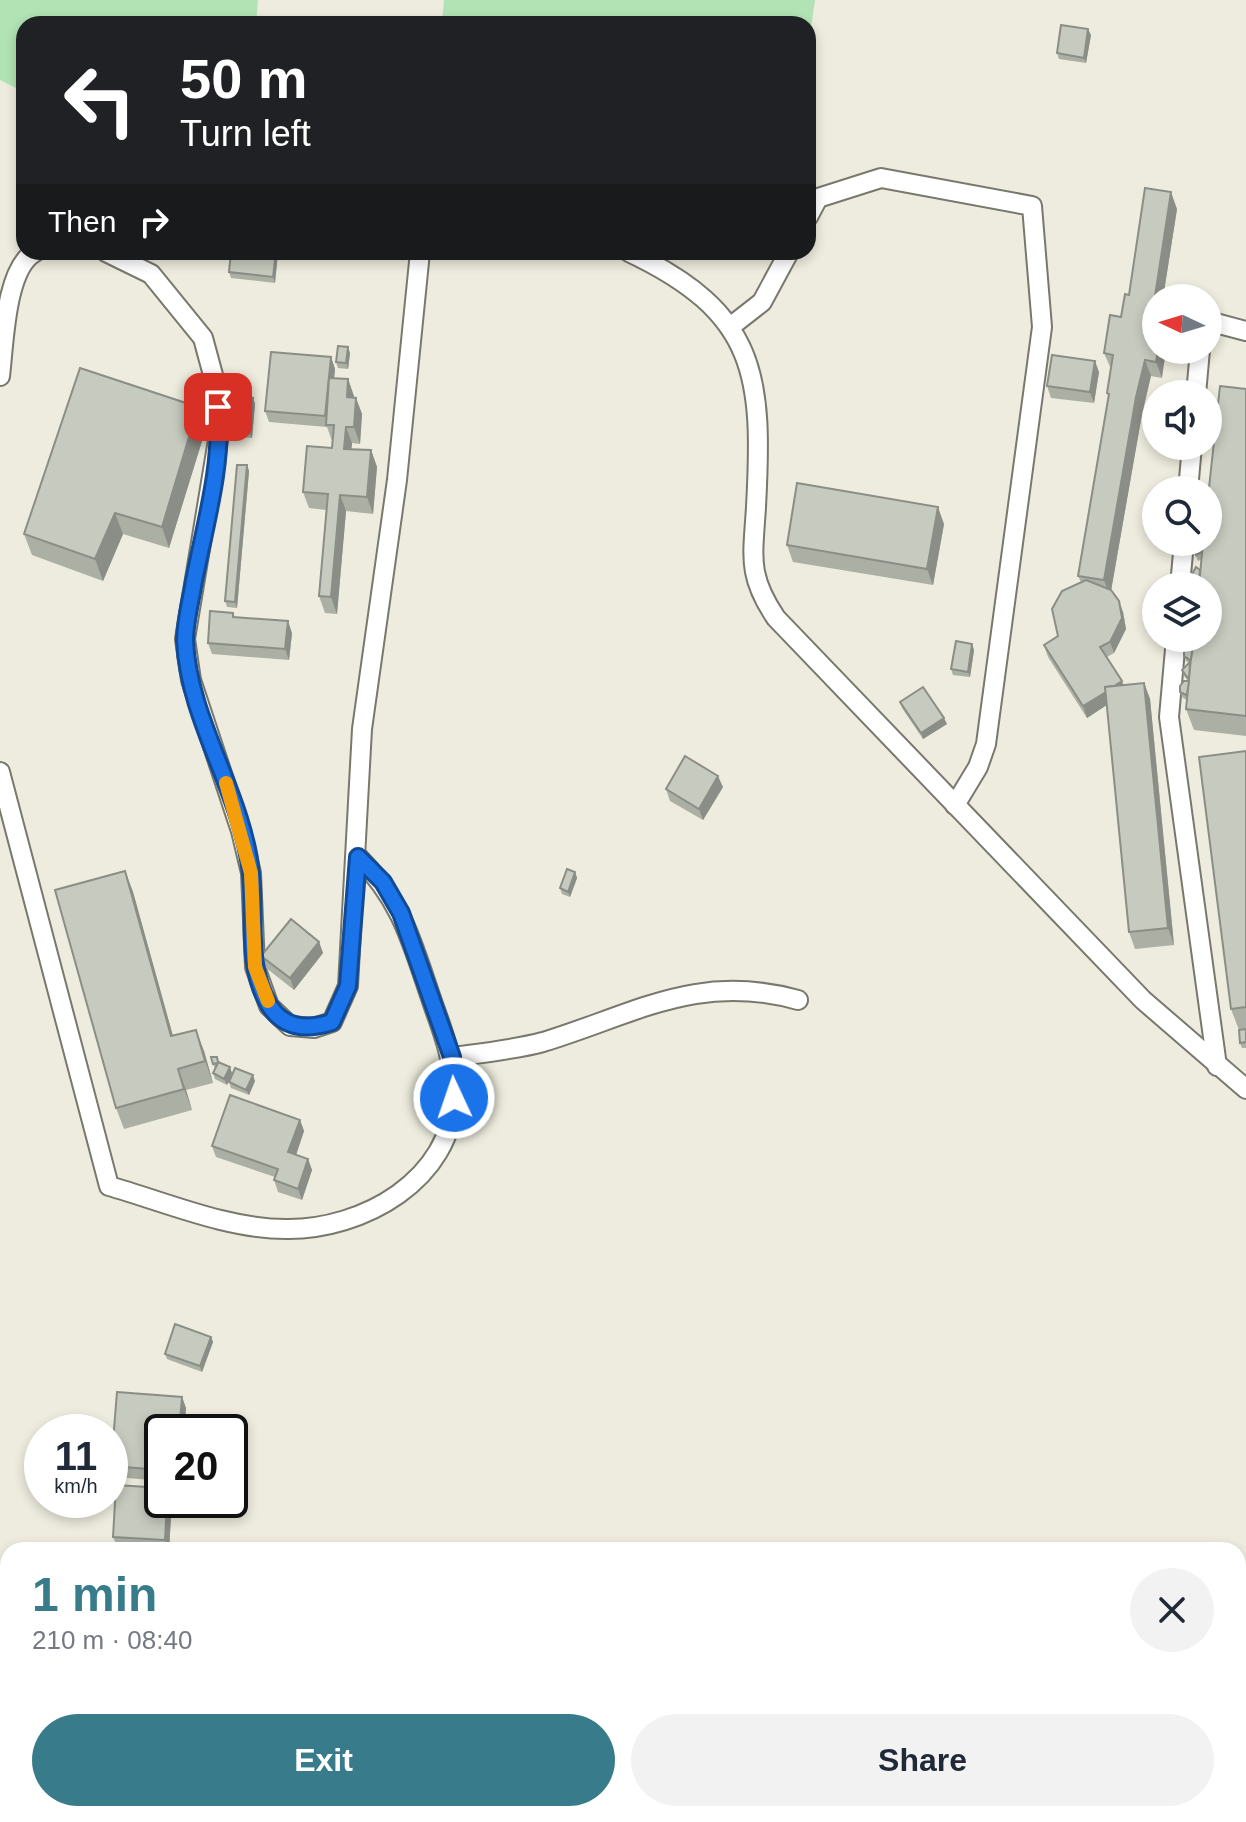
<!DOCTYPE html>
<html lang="en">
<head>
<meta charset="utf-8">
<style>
  :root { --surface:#fff; --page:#f2f2f3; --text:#1f2937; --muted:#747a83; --accent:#387c8b }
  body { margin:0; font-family:Helvetica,sans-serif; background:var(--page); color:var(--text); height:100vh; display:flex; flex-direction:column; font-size:30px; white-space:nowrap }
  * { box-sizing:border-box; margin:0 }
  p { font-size:26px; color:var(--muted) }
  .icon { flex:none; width:44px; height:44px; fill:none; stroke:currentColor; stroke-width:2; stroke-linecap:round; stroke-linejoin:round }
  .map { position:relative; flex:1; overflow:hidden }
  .drawer { position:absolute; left:0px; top:1542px; width:1246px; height:280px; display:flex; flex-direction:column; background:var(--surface); border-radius:24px 24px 0 0; box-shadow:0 4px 12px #0003 }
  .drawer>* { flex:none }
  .banner { position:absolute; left:16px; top:16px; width:800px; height:244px; border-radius:24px; box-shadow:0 4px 12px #0003; background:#202124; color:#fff; overflow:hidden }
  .needle { width:52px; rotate:274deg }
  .fabs { position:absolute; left:1142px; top:284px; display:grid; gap:16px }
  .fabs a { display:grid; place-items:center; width:80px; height:80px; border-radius:50%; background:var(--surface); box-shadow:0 4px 12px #0003; font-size:40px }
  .speed { position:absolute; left:24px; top:1414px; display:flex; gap:16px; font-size:40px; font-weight:700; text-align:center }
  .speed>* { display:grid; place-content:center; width:104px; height:104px; border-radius:50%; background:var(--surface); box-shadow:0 4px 12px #0003; line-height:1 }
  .speed small { font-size:20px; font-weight:400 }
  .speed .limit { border:4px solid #111; border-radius:12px; background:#fff; color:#111 }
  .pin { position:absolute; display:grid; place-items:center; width:68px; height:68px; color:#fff; margin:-34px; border-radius:16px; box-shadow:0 4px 12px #0006 }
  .me { position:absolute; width:88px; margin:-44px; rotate:357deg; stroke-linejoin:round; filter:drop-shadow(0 0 6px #0008) }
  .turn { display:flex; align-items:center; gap:28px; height:168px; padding:0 32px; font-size:36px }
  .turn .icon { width:104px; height:104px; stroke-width:2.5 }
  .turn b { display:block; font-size:56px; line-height:68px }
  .then { display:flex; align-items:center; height:76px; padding:0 32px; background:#0003; gap:16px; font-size:30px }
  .round { display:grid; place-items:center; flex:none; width:84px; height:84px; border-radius:42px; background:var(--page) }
  .overview { display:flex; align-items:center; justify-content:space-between; height:136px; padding:0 32px }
  h1 { font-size:48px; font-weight:800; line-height:60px; color:var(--accent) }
  .button { display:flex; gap:16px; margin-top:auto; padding:16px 32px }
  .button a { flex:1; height:92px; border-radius:48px; background:var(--accent); color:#fff; font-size:32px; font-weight:800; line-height:92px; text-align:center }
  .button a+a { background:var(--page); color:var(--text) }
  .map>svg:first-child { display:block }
  .water { fill:#b1e3b4 }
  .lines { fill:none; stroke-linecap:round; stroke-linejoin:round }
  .service-casing { stroke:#79786c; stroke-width:22 }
  .service { stroke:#fff; stroke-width:18 }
  .rail-casing { stroke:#515049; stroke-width:9 }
  .rail { stroke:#edecde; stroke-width:6; stroke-dasharray:18; stroke-linecap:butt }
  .wall { fill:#abafa4 }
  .shaded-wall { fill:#8b8e86 }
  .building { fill:#c7cbbf; stroke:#8b8e86; stroke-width:2 }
  .route-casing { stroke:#114b97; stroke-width:20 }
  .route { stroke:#1a73e8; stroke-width:14 }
  .slow { stroke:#f59e0b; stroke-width:14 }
</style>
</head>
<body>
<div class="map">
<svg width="1246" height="1822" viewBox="0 0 1246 1822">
  <rect width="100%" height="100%" fill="#edecde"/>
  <g class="water">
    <polygon points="0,0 258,0 256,24 24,24 24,92 0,80"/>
    <polygon points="444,0 815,0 808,48 808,24 442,24"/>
  </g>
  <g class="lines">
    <g class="service-casing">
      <g id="service">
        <polyline points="808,217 818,198 881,178 1032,206 1042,327 986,744 978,767 955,805"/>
        <polyline points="106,252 151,274 203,338 216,386 220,428 185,639 191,680 241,831 251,873 255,967 269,1006 290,1026 314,1028 332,1022 348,986 362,729 397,480 420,252"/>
        <path d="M 629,252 C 758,313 763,376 756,507 C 753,557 747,575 776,618 L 1143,1000 L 1246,1089"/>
        <polyline points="1208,321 1246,331"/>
        <polyline points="730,327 762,302 789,252"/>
        <path d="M 0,376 C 4,345 5,268 35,252"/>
        <polyline points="1196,394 1200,350"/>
        <polyline points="1188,490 1192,446"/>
        <polyline points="1180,586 1184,542"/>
        <polyline points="1176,638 1169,717 1217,1066"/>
        <path d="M 0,772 L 109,1186 C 165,1202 227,1229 286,1229 C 362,1230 453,1180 454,1095 C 454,1063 445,1037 434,1007 C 413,947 404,903 358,857"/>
        <path d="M 452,1057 C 482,1053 513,1050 543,1042 C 635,1014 698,972 798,1000"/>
      </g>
    </g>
    <use href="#service" class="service"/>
    <g class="rail-casing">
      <g id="rail">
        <polyline points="1238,1605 1246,1585"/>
        <polyline points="1146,1822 1150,1814"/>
      </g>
    </g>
    <use href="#rail" class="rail"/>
  </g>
  <g class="wall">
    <polygon points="1091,35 1086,63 1059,59 1057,53"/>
    <polygon points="1177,209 1163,298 1156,298 1162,378 1151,376 1142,414 1111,590 1123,612 1126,629 1114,653 1107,657 1123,685 1144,683 1150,699 1174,945 1135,949 1129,932 1107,705 1087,718 1048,657 1044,645 1058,636 1081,582 1078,576 1109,399 1107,393 1111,369 1104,353 1121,317 1129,295"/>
    <polygon points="231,252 278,252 275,283 231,278 229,272"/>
    <polygon points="350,353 348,369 338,368 336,362"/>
    <polygon points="331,357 335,369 334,378 348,379 354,398 356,398 362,414 360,444 352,443 351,449 371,450 377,467 373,514 346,511 337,614 325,613 319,596 326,510 309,508 303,492 332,448 332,441 327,427 269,422 265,411"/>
    <polygon points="1099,372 1094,403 1051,398 1047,386"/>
    <polygon points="1246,389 1246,736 1194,730 1186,709 1187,700 1183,698 1180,692 1188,681 1184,676 1182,670 1189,663 1186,661 1184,656 1193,645 1199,585 1193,581 1191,576 1200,570 1202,559 1198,561 1192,546 1208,542"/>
    <polygon points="253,398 255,404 252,438 242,437 240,431"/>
    <polygon points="198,407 206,428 169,548 123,534 103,581 32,555 24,534"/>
    <polygon points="247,465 249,471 237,608 227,607 225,601"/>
    <polygon points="944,524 933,585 793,562 787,545"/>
    <polygon points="233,613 235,617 292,633 289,660 212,654 208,643"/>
    <polygon points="974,650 970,677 953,675 951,669"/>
    <polygon points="900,702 947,724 923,739 902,708"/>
    <polygon points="1246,751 1246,1029 1239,1030 1231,1009"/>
    <polygon points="723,787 703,820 670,801 666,789"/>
    <polygon points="125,871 133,892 173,1036 204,1051 213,1083 186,1090 192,1110 124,1129 116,1108"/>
    <polygon points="575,872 577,878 570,897 562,894 560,888"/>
    <polygon points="319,942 323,953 294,990 265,967 261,956"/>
    <polygon points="1246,1029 1246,1048 1242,1048 1240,1043"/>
    <polygon points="218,1062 232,1073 227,1085 215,1079 213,1073 215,1069 213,1064"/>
    <polygon points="255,1081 249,1095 231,1088 229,1082"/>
    <polygon points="300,1120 304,1131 296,1155 308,1159 312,1170 302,1200 278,1192 274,1180 275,1177 216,1157 212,1146"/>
    <polygon points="211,1337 213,1342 202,1372 167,1359 165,1354"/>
    <polygon points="182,1397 186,1408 184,1432 162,1432 162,1481 116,1477 111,1466"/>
    <polygon points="172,1500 169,1550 118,1549 113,1537"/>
    <polygon points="1246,1632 1246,1719 1244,1719 1238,1702 1238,1698"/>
    <polygon points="1238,1739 1246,1739 1246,1821 1242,1821 1238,1812"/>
  </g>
  <g class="shaded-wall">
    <polygon points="1088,29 1091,35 1086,63 1084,58"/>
    <polygon points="1171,192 1177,209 1163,298 1156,298 1156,335 1151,322"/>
    <polygon points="276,252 278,253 275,283 273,277"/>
    <polygon points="348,347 350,353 348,369 346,363"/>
    <polygon points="1158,350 1166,350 1162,378 1156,362"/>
    <polygon points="331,357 335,369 330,425 329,425 325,416"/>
    <polygon points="1145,360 1151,376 1142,414 1110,597 1104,580 1136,397"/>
    <polygon points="1095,361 1099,372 1094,403 1090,392"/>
    <polygon points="348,379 354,396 353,414 347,397"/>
    <polygon points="253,398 255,404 252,438 249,432"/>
    <polygon points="356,398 362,414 360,444 354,427"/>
    <polygon points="198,407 206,428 169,548 162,527"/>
    <polygon points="346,427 352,443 350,465 344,449"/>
    <polygon points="371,450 377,467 373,514 367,497"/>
    <polygon points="247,465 249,471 237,608 235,602"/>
    <polygon points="340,495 346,511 337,614 331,597"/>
    <polygon points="938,507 944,524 933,585 927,569"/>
    <polygon points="115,513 123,534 103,581 95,559"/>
    <polygon points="1119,601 1123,612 1126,629 1114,653 1110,642"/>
    <polygon points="288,621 292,633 289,660 285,649"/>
    <polygon points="972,644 974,650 970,677 968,672"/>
    <polygon points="1122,681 1126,692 1087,718 1083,706"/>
    <polygon points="1144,683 1150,699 1174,945 1168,928"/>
    <polygon points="944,718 947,724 923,739 921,733"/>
    <polygon points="718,776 723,787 703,820 699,809"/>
    <polygon points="125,871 133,892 179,1058 171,1036"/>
    <polygon points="575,872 577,878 570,897 568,892"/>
    <polygon points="319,942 323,953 294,990 290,978"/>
    <polygon points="196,1030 204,1051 213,1083 205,1061"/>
    <polygon points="230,1067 232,1073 227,1085 224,1079"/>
    <polygon points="178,1069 186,1090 192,1110 184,1089"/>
    <polygon points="253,1075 255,1081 249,1095 246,1090"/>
    <polygon points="300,1120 304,1131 293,1164 288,1152"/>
    <polygon points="308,1159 312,1170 302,1200 298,1189"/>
    <polygon points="211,1337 213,1342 202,1372 200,1366"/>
    <polygon points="182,1397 186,1408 184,1432 179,1432"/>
    <polygon points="167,1500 172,1500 169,1550 165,1540"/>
  </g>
  <g class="building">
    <polygon points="1061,25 1088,29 1084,58 1057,53"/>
    <polygon points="1145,188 1171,192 1151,322 1156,323 1156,350 1158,350 1156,362 1145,360 1136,397 1104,580 1078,576 1109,394 1107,393 1113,355 1104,353 1110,315 1121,317 1125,294 1129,295"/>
    <polygon points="231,252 276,252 273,277 229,272"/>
    <polygon points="338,346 348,347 346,363 336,362"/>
    <polygon points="271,352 331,357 325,416 265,411"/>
    <polygon points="1052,355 1095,361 1090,392 1047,386"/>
    <polygon points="80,368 198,407 162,527 115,513 95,559 24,534"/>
    <polygon points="329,378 348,379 347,397 356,398 354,427 346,427 344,449 371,450 367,497 340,495 331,597 319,596 328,494 303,492 307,446 332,448 334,425 326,425"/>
    <polygon points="1220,386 1246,389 1246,716 1186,709 1193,638 1208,638 1208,586 1199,586 1203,542 1208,542 1208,497"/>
    <polygon points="244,397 253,398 249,432 240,431"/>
    <polygon points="237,465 247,465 235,602 225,601"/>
    <polygon points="797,483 938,507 927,569 787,545"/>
    <polygon points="1197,542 1203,542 1202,552 1196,555 1192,546"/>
    <polygon points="1196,567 1200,570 1199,581 1191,576"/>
    <polygon points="1086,580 1111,590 1119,601 1122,618 1110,642 1100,647 1122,681 1114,686 1105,687 1106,692 1083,706 1044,645 1058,636 1052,609 1062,591"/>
    <polygon points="210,611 233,613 233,617 288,621 285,649 208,643"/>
    <polygon points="956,641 972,644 968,672 951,669"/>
    <polygon points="1193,645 1191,659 1190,660 1184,656 1184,649"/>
    <polygon points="1190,662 1189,677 1188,678 1182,670"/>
    <polygon points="1184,681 1189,681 1187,694 1186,695 1180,692 1180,686"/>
    <polygon points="1144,683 1168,928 1129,932 1105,687"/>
    <polygon points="923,687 944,718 921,733 900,702"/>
    <polygon points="1246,751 1246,1007 1231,1009 1199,757"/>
    <polygon points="685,756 718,776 699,809 666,789"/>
    <polygon points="567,869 575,872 568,892 560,888"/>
    <polygon points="125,871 171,1036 196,1030 205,1061 178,1069 184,1089 116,1108 55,890"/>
    <polygon points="291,919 319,942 290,978 261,956"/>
    <polygon points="1246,1029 1246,1042 1240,1043 1239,1030"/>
    <polygon points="211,1057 217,1057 218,1062 230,1067 224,1079 213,1073 218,1063 213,1064"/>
    <polygon points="235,1068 253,1075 246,1090 229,1082"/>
    <polygon points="230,1095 300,1120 288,1152 308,1159 298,1189 274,1180 278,1169 212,1146"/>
    <polygon points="175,1324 211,1337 200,1366 165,1354"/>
    <polygon points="117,1392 182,1397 179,1432 162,1432 162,1470 111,1466"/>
    <polygon points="116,1485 162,1488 162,1500 167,1500 165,1540 113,1537"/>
    <rect x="1238" y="1632" width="8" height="66"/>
    <rect x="1238" y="1739" width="8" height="66"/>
    <polygon points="329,1814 453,1814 459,1822 323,1822"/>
    <polygon points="513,1814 615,1814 620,1818 623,1822 504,1822"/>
    <polygon points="672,1814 782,1814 787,1822 665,1822"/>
  </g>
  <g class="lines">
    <g class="route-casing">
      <path id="route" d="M 218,407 C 223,464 205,525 194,581 C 191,600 185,622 185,641 C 189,722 243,794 251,874 C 256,918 245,964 269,1005 C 284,1029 307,1030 332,1022 L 348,986 L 358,857 L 383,882 L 401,913 L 452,1057 L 454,1098"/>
    </g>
    <use href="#route" class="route"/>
    <polyline class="slow" points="226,783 251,873 255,967 268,1001"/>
  </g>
</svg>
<div class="fabs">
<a><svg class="needle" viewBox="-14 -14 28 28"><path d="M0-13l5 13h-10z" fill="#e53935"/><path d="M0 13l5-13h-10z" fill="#747a83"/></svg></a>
<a><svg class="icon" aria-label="sound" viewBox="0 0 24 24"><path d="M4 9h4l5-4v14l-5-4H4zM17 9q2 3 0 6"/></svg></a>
<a><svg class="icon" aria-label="search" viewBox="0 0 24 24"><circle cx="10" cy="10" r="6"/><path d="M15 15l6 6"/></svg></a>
<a><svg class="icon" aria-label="layers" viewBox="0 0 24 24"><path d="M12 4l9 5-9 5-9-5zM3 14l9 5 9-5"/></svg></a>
</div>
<div class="speed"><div>11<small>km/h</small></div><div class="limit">20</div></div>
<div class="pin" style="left:218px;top:407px;background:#d93025"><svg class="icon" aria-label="arrive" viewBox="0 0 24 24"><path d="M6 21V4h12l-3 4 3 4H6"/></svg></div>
<svg class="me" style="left:454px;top:1098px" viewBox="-20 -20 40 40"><circle r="17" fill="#1a73e8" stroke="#fff" stroke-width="3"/><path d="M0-11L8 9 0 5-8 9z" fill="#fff"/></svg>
<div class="banner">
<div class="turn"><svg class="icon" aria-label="left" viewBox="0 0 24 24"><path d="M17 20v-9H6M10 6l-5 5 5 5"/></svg><div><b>50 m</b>Turn left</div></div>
<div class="then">Then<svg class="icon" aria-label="right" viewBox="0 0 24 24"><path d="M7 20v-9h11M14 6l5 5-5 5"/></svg></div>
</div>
<section class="drawer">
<div class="overview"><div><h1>1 min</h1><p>210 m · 08:40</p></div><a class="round"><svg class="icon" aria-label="close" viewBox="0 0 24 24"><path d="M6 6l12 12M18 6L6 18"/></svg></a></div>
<div class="button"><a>Exit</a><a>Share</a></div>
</section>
</div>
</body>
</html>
